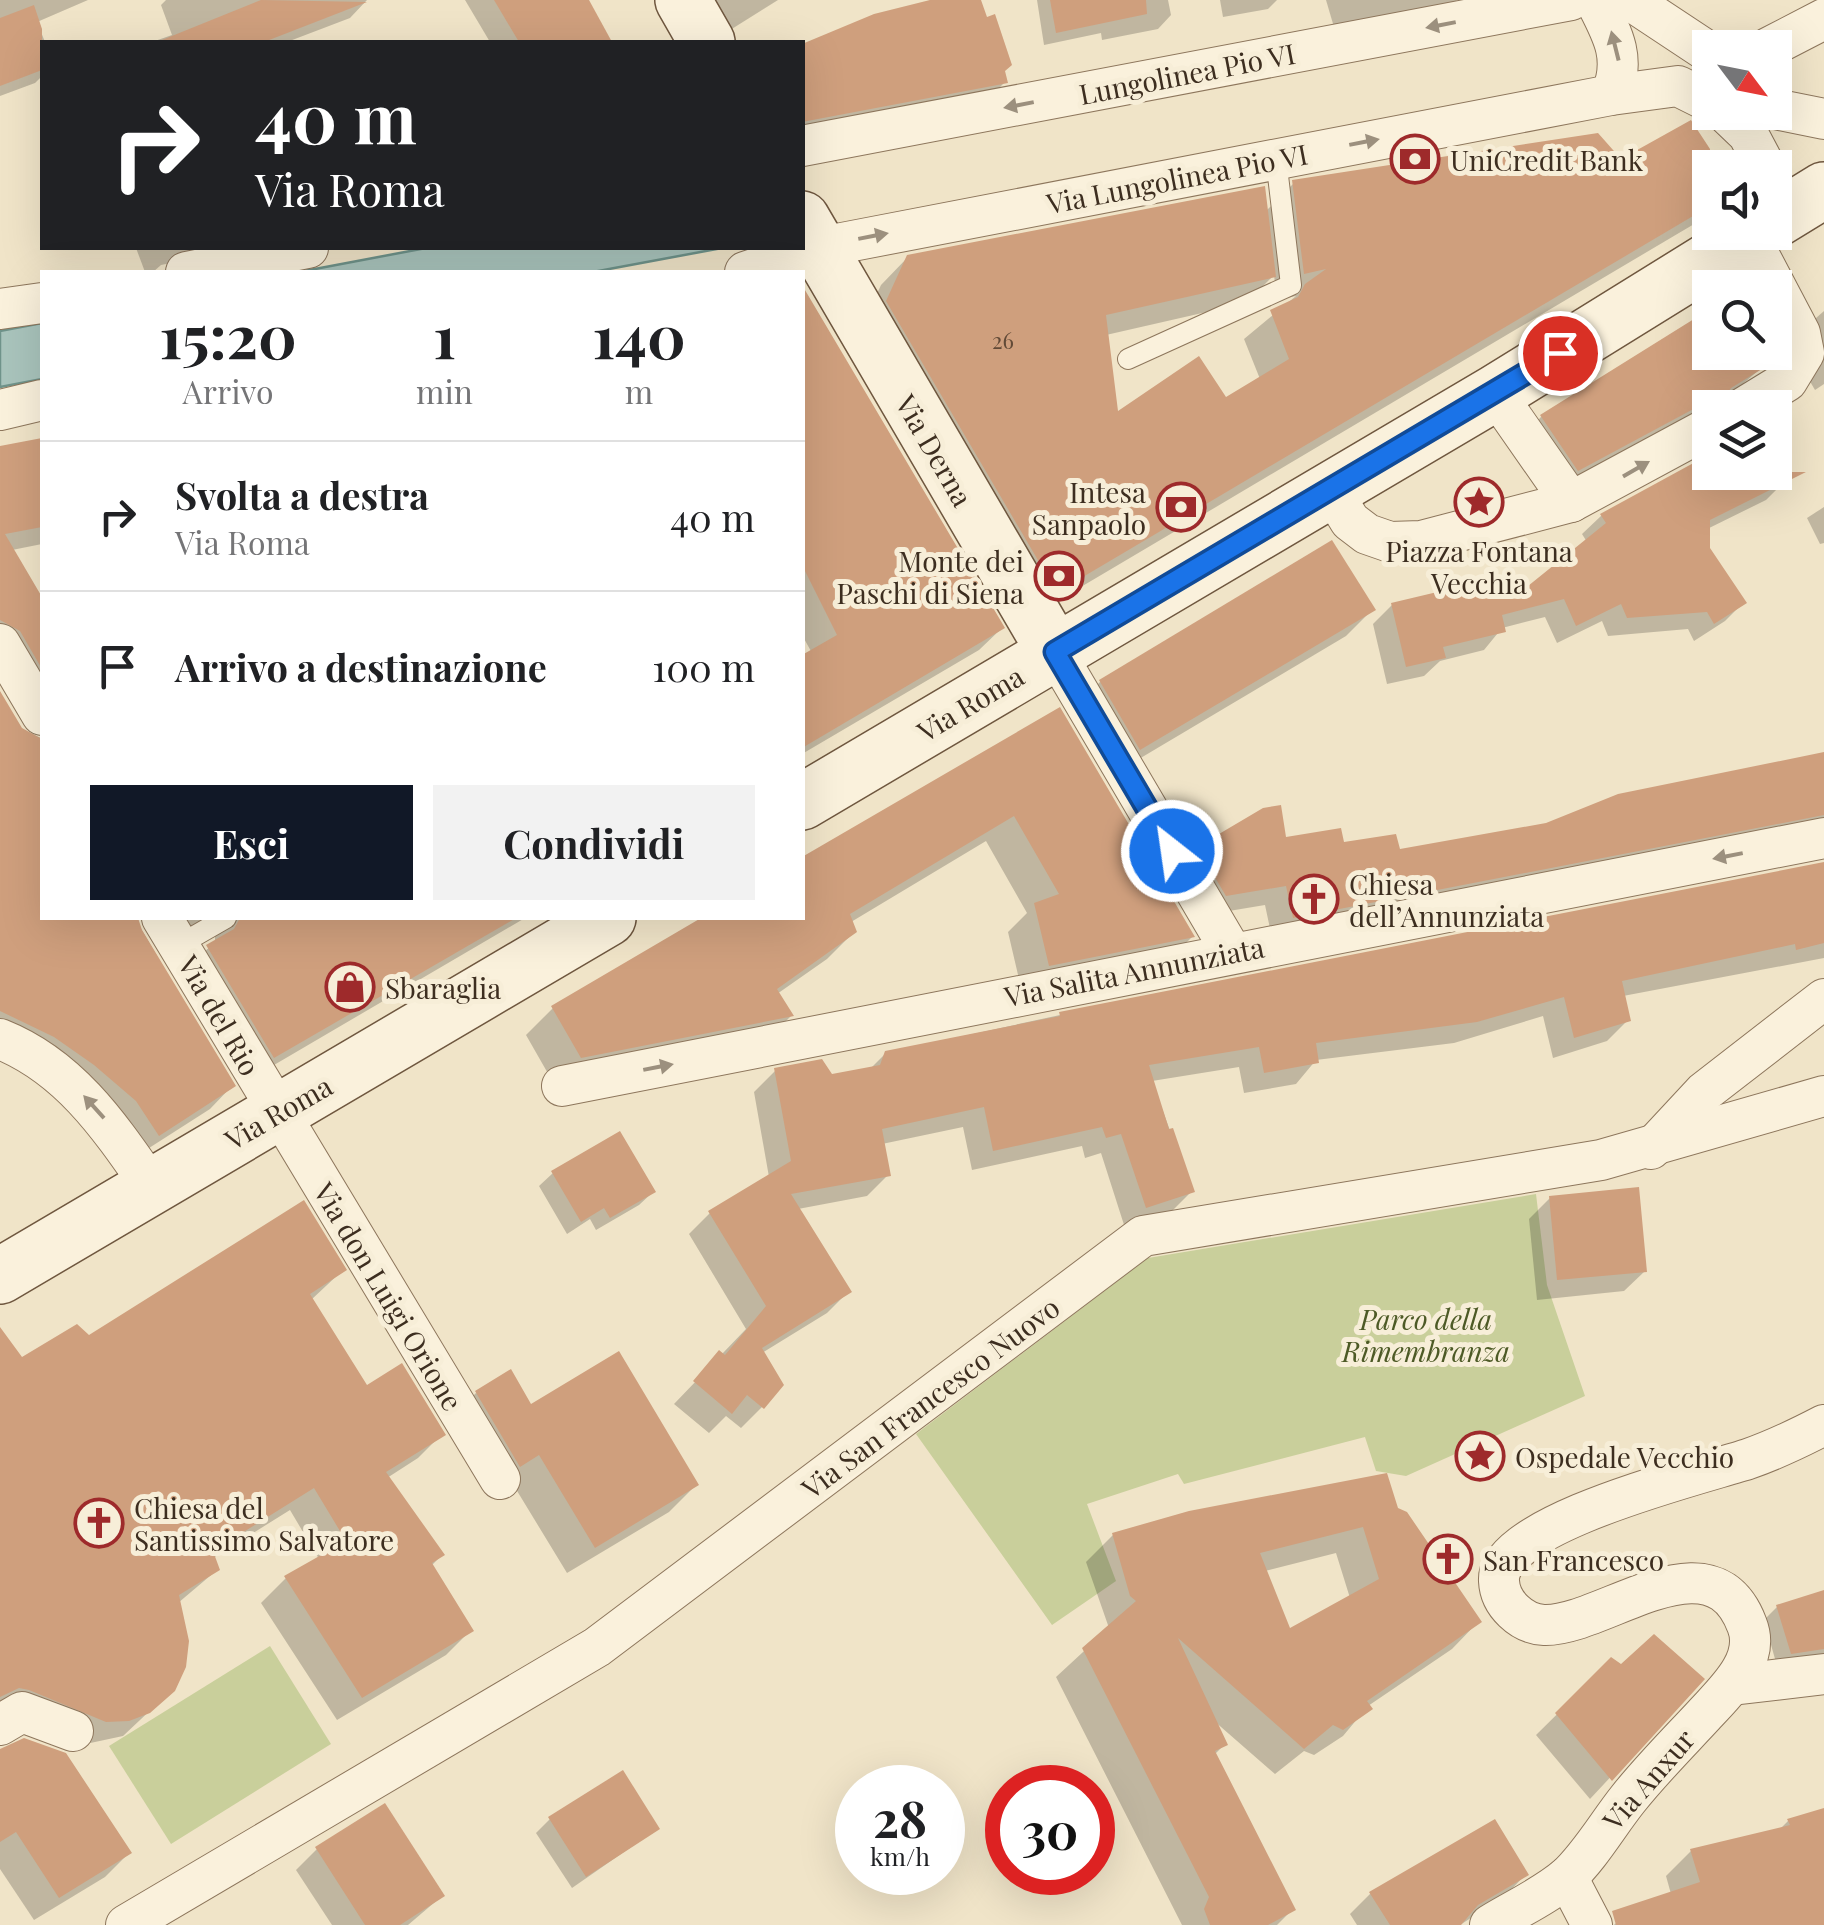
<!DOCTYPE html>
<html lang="it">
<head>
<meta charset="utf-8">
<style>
  :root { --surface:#fff; --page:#f2f2f2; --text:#202124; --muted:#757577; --line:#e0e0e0; --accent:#111827 }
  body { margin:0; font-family:"Playfair Display",serif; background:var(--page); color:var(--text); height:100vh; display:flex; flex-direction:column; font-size:38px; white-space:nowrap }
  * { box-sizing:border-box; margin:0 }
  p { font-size:32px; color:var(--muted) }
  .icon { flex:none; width:55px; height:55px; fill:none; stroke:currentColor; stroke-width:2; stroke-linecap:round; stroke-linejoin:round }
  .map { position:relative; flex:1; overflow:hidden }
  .side { position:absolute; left:40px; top:270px; width:765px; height:650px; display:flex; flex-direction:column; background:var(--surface); border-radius:0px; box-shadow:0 10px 40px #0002 }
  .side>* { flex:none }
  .top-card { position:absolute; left:40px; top:40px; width:765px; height:210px; border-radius:0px; box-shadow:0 10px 40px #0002; background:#202124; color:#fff; overflow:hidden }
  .needle { width:65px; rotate:122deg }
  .buttons { position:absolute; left:1692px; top:30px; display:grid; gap:20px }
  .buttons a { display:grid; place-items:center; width:100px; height:100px; border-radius:0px; background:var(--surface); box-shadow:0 10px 40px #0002; font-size:50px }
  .speed { position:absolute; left:835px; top:1765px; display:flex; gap:20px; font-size:50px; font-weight:700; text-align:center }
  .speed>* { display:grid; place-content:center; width:130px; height:130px; border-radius:50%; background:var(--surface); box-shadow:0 10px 40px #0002; line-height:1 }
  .speed small { font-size:25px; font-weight:400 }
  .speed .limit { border:15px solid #d22; background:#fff; color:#111 }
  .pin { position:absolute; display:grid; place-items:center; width:85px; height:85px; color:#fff; margin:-42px; border:5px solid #fff; border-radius:50%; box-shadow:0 2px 10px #0007 }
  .me { position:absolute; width:110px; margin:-55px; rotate:330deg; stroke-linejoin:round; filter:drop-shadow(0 0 8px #0008) }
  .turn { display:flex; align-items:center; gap:35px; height:210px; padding:0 50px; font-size:45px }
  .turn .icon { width:130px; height:130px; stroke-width:2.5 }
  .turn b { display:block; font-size:70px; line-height:85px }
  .eta { display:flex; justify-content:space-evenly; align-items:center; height:170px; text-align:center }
  .eta b { font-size:60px; font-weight:700; line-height:70px }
  .action { display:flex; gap:20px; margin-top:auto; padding:20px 50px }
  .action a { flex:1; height:115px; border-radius:0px; background:var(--accent); color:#fff; font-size:40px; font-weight:700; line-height:115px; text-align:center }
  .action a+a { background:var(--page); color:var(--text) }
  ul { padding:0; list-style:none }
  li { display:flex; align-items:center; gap:30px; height:150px; padding:0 50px; border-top:2px solid var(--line) }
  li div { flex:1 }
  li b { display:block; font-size:38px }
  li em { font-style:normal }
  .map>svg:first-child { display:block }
  .green { fill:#c9cf9b }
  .water { fill:#a9c4bc; stroke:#6f938a; stroke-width:2.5 }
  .shadow { fill:#0003; fill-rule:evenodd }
  .building { fill:#cf9f7d; fill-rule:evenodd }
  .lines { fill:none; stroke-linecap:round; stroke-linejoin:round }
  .lane-casing { stroke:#8d765c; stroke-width:22 }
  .street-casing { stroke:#8d765c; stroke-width:42 }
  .secondary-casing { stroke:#6f573f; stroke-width:58 }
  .lane { stroke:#faf1dc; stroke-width:20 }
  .street { stroke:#faf1dc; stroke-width:40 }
  .secondary { stroke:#faf1dc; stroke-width:55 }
  .oneway { fill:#9c907e }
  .route-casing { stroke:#114b97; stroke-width:25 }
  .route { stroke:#1a73e8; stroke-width:18 }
  .labels { text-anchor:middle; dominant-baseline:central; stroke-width:10; stroke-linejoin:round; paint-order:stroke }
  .number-label { font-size:22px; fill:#624a37 }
  .street-label { font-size:28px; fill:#3d2e20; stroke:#f7eed8 }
  .poi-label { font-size:28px; fill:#3d2e20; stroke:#f7eed8; text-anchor:start }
  .park-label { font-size:28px; font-style:italic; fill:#4d5a26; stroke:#f7eed8 }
</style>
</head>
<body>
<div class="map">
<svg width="1824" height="1925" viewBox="0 0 1824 1925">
  <rect width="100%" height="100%" fill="#f0e4c8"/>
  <g class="green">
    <polygon points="1536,1194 1547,1285 1585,1396 1406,1476 1376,1471 1365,1437 1184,1484 1178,1474 1087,1504 1116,1581 1052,1625 916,1434 1148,1258"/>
    <polygon points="270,1646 331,1744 171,1844 109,1746"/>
  </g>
  <g class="water">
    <polygon points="426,248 722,248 593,272 299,272"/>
    <polygon points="42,323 42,379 0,387 0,331"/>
  </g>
  <g class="shadow">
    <polygon points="0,0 88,0 37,22 45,42 42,76 35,83 0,96"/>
    <polygon points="166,0 367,0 350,18 287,42 152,42 172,35 161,5"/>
    <polygon points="465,0 587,0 609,42 490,42"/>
    <polygon points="683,0 778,0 711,42"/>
    <polygon points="931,0 976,0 1005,82 978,109 802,143 802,46"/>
    <polygon points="1037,0 1168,0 1171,15 1158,29 1102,40 1101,33 1044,45"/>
    <polygon points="1220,0 1277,0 1268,9 1223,17"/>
    <polygon points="1326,0 1457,0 1442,15 1336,34"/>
    <path d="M 1690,123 L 1719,168 L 1710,168 L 1710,213 L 1706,217 L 1042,610 L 860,330 L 881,285 L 908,257 L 1266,211 L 1294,183 L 1620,162 ZM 1274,275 L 1277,300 L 1296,296 L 1244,339 L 1260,379 L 1225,401 L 1116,416 L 1106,335 L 1246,303 Z"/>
    <polygon points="136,248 243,248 161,265 153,272 145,272"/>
    <polygon points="802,290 1002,628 979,650 802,754 802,658 812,653 802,635"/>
    <polygon points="1824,311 1824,384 1815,390 1808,378 1799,333"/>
    <polygon points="1710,312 1710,352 1768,362 1715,408 1557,490 1521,438 1541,417"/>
    <polygon points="42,441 42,544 12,550 42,602 42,918 525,918 250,1079 185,970 215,942 215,933 168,943 149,919 136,920 232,1086 210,1109 135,1157 0,1045 0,695 20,729 41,738 40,727 0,659 0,449"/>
    <polygon points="1710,457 1710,472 1775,472 1775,466 1785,481 1766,500 1697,534 1744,602 1725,621 1694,641 1688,629 1608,636 1602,621 1557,643 1545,617 1502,628 1484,650 1440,661 1424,676 1387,684 1373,624 1392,605 1517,599 1587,542 1582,534 1601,516"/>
    <polygon points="1824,507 1824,543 1820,544 1807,518"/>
    <polygon points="1373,609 1346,636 1112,775 1073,709 1100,682"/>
    <polygon points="1059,710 1192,937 1165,964 1022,992 1008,932 1027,913 986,841 851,922 854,932 827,959 777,994 791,1016 764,1043 554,1084 526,1035 553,1008 707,918 802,918"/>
    <polygon points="1824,755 1824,850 1272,938 1265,905 1205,915 1178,870 1199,849 1284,840 1398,852 1547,825"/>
    <polygon points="1824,865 1824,958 1623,996 1628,1020 1607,1041 1553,1058 1543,1016 1454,1043 1316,1060 1296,1084 1244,1093 1239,1067 1152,1081 1192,1191 1171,1212 1125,1228 1101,1153 1085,1158 1082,1146 972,1170 963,1127 882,1144 888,1175 867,1196 798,1209 848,1292 827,1313 762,1353 762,1407 741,1428 726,1416 709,1433 674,1404 746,1329 689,1234 710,1213 769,1177 754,1092 775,1071 831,1076 870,1069 886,1053 1060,1015"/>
    <polygon points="553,1173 653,1192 639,1205 596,1230 590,1219 567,1234 539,1186"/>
    <polygon points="1550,1198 1645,1271 1624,1291 1537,1300 1529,1219"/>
    <polygon points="343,1270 311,1300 366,1389 442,1434 418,1458 387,1478 442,1555 431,1566 471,1630 446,1655 337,1720 261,1603 286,1578 319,1559 290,1510 213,1558 217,1570 178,1603 173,1689 123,1736 81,1745 0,1713 0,1339 21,1360"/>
    <polygon points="476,1393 530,1407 696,1485 669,1512 567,1573 511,1481 449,1420"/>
    <path d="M 1396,1510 L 1479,1621 L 1452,1649 L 1368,1706 L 1343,1736 L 1314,1755 L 1304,1751 L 1275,1774 L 1213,1720 L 1225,1744 L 1214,1755 L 1293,1909 L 1277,1925 L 1182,1925 L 1056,1677 L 1109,1628 L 1086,1562 L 1113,1535 ZM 1336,1553 L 1350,1598 L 1289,1632 L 1265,1571 Z"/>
    <polygon points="1824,1592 1824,1657 1777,1666 1764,1620 1777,1607"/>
    <polygon points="1612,1660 1621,1668 1702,1679 1590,1799 1536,1735"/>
    <polygon points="0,1751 129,1853 105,1877 34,1920 0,1869"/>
    <polygon points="1824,1811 1824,1925 1614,1925 1632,1907 1671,1894 1666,1876 1691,1851 1779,1830 1788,1821"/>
    <polygon points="550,1819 657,1829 572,1888 536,1833"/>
    <polygon points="1494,1822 1526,1874 1506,1895 1460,1925 1357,1925 1350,1914 1370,1894"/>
    <polygon points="317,1849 442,1896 408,1925 332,1925 296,1870"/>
  </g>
  <g class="building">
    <polygon points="261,0 367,2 264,42 157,42"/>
    <polygon points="494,0 589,0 612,42 519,42"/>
    <polygon points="930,0 981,0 987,17 995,14 1012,65 1005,71 1008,83 802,122 802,44 874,14"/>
    <polygon points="1050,0 1146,0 1147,14 1056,33"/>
    <polygon points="34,5 42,29 42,70 0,86 0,18"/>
    <polygon points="1691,120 1710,149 1710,206 1071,584 1049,579 886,301 907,255 1265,186 1276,277 1106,315 1118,411 1199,356 1226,397 1289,359 1270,310 1298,297 1305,284 1326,269 1304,274 1292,180 1598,133 1621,159"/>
    <polygon points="802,285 1005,628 802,748 802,655 837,635 802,565"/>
    <polygon points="1710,309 1710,352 1775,352 1775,337 1779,349 1770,364 1731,388 1718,405 1699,406 1578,471 1540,415"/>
    <polygon points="42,438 42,527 5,534 42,597 42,669 20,631 0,620 0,446"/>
    <polygon points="1710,454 1710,472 1806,472 1710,520 1710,548 1747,603 1714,624 1707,612 1627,618 1621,604 1576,626 1564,599 1502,615 1506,632 1443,647 1446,658 1406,667 1391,603 1513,574 1518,594 1606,523 1600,514"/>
    <polygon points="1332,540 1376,610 1140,750 1099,680"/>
    <polygon points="0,691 22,728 42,739 42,918 138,918 142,930 236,1086 159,1136 136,1101 94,1065 54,1037 0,1011"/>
    <polygon points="1060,707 1195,937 1049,966 1034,903 1059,894 1014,816 850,914 857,932 777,989 794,1016 581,1058 551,1006 701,918 802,918 802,857"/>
    <polygon points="1824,752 1824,815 1293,918 1286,886 1226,896 1197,847 1263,808 1281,805 1286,837 1341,828 1344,842 1396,834 1400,849 1546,823 1618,794"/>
    <polygon points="1824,862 1824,943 1796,950 1795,944 1622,981 1631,1021 1574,1038 1564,997 1477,1022 1316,1043 1319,1063 1264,1073 1259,1047 1149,1065 1169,1129 1173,1128 1195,1192 1146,1208 1121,1134 1106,1138 1102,1127 993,1151 984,1107 882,1129 891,1176 791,1194 852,1292 762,1348 784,1385 764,1409 747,1395 732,1414 693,1381 719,1350 725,1355 766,1306 708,1211 791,1161 774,1068 822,1059 832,1074 880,1065 885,1051 1060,1016 1059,1012"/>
    <polygon points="240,918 516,918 274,1058 206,945 234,929"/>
    <polygon points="620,1131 656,1192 610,1218 604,1208 581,1222 551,1171"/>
    <polygon points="1639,1187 1647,1272 1557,1280 1549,1196"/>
    <polygon points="304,1200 347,1270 310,1294 367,1385 402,1363 446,1435 386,1472 445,1555 432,1563 474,1631 362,1698 284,1576 346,1541 314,1488 213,1551 220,1570 179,1595 189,1641 186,1667 175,1691 150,1713 129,1721 106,1722 29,1690 19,1688 0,1697 0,1327 22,1357 77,1324 89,1335"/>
    <polygon points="619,1351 699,1485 595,1548 539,1455 520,1467 475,1391 511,1369 531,1404"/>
    <path d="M 1387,1473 L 1398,1508 L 1407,1512 L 1482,1622 L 1367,1701 L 1373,1709 L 1343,1730 L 1333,1725 L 1304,1749 L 1178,1638 L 1228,1745 L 1215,1751 L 1296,1910 L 1268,1925 L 1210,1925 L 1204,1909 L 1209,1897 L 1082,1648 L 1136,1601 L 1130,1596 L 1112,1533 L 1189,1511 ZM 1363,1527 L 1379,1579 L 1290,1628 L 1260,1553 Z"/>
    <polygon points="1824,1590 1824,1649 1791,1654 1776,1605"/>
    <polygon points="1654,1634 1705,1679 1612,1781 1555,1713 1611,1657 1621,1664"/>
    <polygon points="24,1738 66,1753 132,1853 59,1898 16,1832 0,1842 0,1749"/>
    <polygon points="623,1770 660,1829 586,1877 548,1817"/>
    <polygon points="385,1803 445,1896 400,1925 365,1925 315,1847"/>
    <polygon points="1824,1808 1824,1925 1616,1925 1612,1911 1700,1882 1690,1849 1790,1825 1787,1819"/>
    <polygon points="1495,1819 1529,1875 1478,1905 1461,1925 1390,1925 1369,1892"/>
  </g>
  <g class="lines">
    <g class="lane-casing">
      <g id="lane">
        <polyline points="1128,359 1291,285 1276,159"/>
        <polyline points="179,945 226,918"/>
      </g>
    </g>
    <g class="street-casing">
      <g id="street">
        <path d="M 1595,0 C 1612,33 1627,58 1611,95"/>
        <polyline points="1630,0 1710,53"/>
        <polyline points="1768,48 1824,19"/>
        <polyline points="1775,109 1824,119"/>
        <polyline points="1725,112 1748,134 1766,168"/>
        <polyline points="802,146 1571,0"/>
        <polyline points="186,272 308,248"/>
        <polyline points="745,272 816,248 1611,95 1678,86 1710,102"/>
        <polyline points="0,309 42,303"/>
        <polyline points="1495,393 1571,502"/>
        <polyline points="1743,408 1787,381 1804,353 1800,333 1749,236"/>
        <polyline points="0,410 42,400"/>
        <polyline points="1331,490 1350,521 1367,534 1390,542 1421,541 1571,502 1710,427"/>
        <polyline points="0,644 42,715"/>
        <polyline points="1055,652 1231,951"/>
        <polyline points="162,918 500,1479"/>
        <path d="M 0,1039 C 70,1067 110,1127 151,1186"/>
        <polyline points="562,1086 1824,838"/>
        <polyline points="1651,1149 1704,1092 1824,999"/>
        <polyline points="1732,1685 1824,1674"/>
        <polyline points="0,1725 22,1712 73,1731"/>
        <polyline points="1567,1877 1592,1925"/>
        <polyline points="126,1925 597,1647 1143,1236 1601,1160 1824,1096"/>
        <path d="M 1490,1925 C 1514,1910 1545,1896 1567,1877 C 1590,1856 1608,1824 1628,1799 C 1651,1770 1678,1743 1704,1715 C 1725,1692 1761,1660 1747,1625 C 1711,1530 1603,1627 1544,1625 C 1522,1624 1500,1604 1499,1581 C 1495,1524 1702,1474 1748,1459 C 1774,1450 1799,1438 1824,1425"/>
      </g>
    </g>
    <g class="secondary-casing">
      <g id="secondary">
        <polyline points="683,0 707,42"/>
        <polyline points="802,219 1055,652"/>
        <polyline points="1775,220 1824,190"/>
        <polyline points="802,802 1495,393 1755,232"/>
        <polyline points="0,1276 608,918"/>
      </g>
    </g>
    <use href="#lane" class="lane"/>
    <use href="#street" class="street"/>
    <use href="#secondary" class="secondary"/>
  </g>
  <defs><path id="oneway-solid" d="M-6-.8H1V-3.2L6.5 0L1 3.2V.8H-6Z" transform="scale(2.5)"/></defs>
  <g class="oneway">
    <use href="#oneway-solid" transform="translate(1441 25) rotate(169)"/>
    <use href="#oneway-solid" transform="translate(1615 46) rotate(-104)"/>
    <use href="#oneway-solid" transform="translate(1019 105) rotate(169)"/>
    <use href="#oneway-solid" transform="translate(1364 142) rotate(-11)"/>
    <use href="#oneway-solid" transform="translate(873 236) rotate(-11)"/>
    <use href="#oneway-solid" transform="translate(1636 469) rotate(-30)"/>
    <use href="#oneway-solid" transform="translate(1728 856) rotate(169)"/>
    <use href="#oneway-solid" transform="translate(658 1067) rotate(-11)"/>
    <use href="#oneway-solid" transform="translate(94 1107) rotate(-132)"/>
  </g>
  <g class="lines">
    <g class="route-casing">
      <polyline id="route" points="1172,851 1055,652 1560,353"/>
    </g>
    <use href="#route" class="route"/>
  </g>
  <defs>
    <g id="bank-ring" transform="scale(2.5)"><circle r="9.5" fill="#f7eed8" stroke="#9e2a2b" stroke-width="1.5"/><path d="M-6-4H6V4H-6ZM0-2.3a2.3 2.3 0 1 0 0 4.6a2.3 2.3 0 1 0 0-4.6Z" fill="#9e2a2b"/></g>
    <g id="sight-ring" transform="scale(2.5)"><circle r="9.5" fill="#f7eed8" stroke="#9e2a2b" stroke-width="1.5"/><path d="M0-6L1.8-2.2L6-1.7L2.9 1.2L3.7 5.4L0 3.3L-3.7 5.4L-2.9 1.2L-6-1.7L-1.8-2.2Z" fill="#9e2a2b"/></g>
    <g id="church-ring" transform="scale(2.5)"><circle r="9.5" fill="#f7eed8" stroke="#9e2a2b" stroke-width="1.5"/><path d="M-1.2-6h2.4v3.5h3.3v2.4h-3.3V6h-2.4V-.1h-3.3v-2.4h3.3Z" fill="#9e2a2b"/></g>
    <g id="shop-ring" transform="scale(2.5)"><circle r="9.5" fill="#f7eed8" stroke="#9e2a2b" stroke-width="1.5"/><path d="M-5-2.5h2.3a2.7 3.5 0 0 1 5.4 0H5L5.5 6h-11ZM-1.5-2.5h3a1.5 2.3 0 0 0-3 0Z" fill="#9e2a2b"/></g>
  </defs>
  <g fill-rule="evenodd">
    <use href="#bank-ring" x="1415" y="159"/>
    <use href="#sight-ring" x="1479" y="502"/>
    <use href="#bank-ring" x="1181" y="507"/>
    <use href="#bank-ring" x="1059" y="576"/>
    <use href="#church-ring" x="1314" y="899"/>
    <use href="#shop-ring" x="350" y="987"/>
    <use href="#sight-ring" x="1480" y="1456"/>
    <use href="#church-ring" x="99" y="1523"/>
    <use href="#church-ring" x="1448" y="1559"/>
  </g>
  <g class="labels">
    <g class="number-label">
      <text x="1003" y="340">26</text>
    </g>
    <g class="street-label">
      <text transform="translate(1187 73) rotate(-11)">Lungolinea Pio VI</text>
      <text transform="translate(1177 178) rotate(-11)">Via Lungolinea Pio VI</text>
      <text transform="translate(935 450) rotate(60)">Via Derna</text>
      <text transform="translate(970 703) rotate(-31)">Via Roma</text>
      <text transform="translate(1134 971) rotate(-11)">Via Salita Annunziata</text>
      <text transform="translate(220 1015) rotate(60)">Via del Rio</text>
      <text transform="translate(278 1112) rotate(-30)">Via Roma</text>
      <text transform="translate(389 1296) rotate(59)">Via don Luigi Orione</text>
      <text transform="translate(930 1397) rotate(-37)">Via San Francesco Nuovo</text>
      <text transform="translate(1648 1779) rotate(-49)">Via Anxur</text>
    </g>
    <g class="poi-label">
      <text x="1450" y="159">UniCredit Bank</text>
      <text x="1146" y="491" text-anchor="end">Intesa<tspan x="1146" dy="32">Sanpaolo</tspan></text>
      <text x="1479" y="550" text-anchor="middle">Piazza Fontana<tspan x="1479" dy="32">Vecchia</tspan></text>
      <text x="1024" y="560" text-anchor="end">Monte dei<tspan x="1024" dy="32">Paschi di Siena</tspan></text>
      <text x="1349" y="883">Chiesa<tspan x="1349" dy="32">dell’Annunziata</tspan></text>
      <text x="385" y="987">Sbaraglia</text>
      <text x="1515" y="1456">Ospedale Vecchio</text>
      <text x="134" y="1507">Chiesa del<tspan x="134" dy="32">Santissimo Salvatore</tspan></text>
      <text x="1483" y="1559">San Francesco</text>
    </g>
    <g class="park-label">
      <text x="1426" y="1318">Parco della<tspan x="1426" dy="32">Rimembranza</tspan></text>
    </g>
  </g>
</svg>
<div class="buttons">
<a><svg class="needle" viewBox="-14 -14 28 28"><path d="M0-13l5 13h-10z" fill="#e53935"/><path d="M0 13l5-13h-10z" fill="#757577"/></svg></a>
<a><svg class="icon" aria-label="sound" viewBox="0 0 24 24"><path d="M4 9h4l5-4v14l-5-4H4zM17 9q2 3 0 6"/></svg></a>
<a><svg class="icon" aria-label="search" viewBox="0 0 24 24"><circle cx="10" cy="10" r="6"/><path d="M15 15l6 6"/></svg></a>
<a><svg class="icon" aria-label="layers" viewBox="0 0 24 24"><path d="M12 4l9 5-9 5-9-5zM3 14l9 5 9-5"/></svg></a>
</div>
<div class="speed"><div>28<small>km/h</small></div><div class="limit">30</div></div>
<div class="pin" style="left:1560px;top:353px;background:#d93025"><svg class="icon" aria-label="arrive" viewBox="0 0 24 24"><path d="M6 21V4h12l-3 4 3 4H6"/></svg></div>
<svg class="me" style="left:1172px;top:851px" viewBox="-20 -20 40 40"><circle r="17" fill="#1a73e8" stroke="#fff" stroke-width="3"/><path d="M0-11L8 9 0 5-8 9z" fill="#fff"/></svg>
<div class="top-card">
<div class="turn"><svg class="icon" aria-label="right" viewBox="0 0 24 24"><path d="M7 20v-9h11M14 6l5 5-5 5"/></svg><div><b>40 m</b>Via Roma</div></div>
</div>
<section class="side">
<div class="eta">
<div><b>15:20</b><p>Arrivo</p></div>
<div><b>1</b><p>min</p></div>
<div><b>140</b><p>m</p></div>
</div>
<ul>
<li><svg class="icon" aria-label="right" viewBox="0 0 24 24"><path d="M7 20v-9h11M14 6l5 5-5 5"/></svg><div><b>Svolta a destra</b><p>Via Roma</p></div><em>40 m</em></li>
<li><svg class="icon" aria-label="arrive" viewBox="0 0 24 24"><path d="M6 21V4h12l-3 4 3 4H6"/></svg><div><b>Arrivo a destinazione</b></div><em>100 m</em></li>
</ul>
<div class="action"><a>Esci</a><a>Condividi</a></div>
</section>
</div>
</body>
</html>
